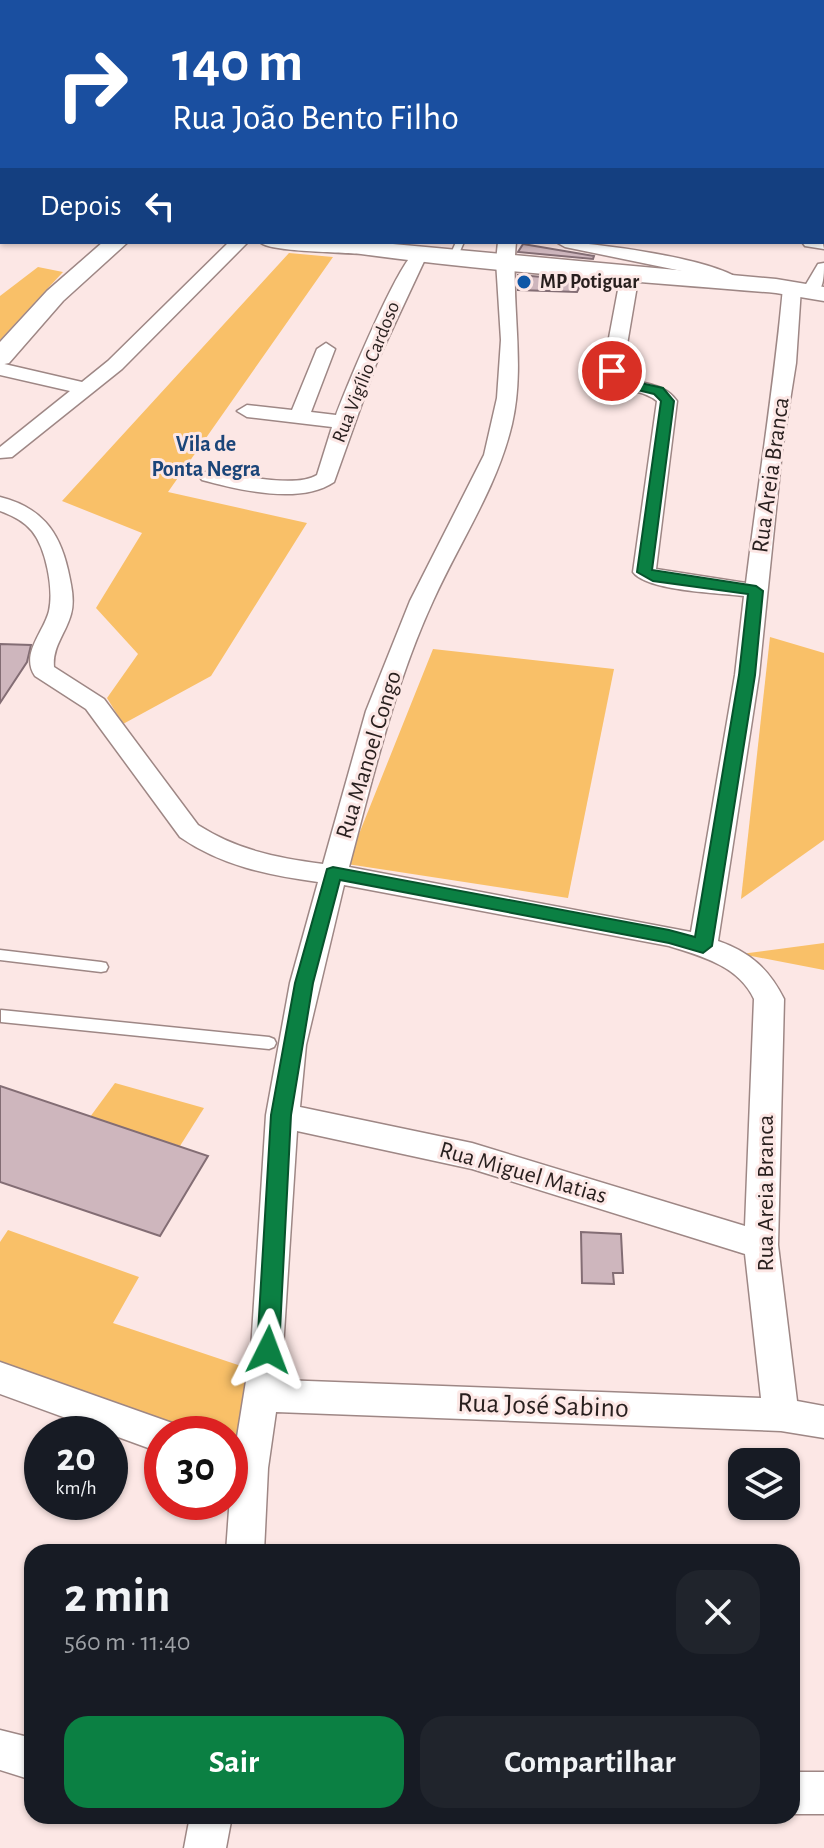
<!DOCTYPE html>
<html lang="pt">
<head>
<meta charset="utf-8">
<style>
  :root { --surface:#171b24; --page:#20242c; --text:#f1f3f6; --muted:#9ea1a6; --accent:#0b8043 }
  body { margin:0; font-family:"Alegreya Sans",sans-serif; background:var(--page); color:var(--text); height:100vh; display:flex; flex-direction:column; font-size:30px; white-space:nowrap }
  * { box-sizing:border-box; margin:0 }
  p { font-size:26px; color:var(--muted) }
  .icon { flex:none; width:44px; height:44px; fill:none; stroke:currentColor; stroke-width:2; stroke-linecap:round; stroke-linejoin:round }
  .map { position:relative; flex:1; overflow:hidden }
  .details { position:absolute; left:24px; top:1544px; width:776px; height:280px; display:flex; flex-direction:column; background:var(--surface); border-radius:24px; box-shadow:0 2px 6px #0004 }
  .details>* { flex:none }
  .top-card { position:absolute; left:0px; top:0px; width:824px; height:244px; box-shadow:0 2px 6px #0004; background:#1a4fa0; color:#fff; overflow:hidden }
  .controls { position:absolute; left:728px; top:1448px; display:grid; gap:16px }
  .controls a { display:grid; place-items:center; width:72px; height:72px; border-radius:16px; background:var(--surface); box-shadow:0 2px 6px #0004; font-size:40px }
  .speed { position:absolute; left:24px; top:1416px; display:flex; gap:16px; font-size:40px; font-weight:700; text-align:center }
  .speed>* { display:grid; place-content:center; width:104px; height:104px; border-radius:50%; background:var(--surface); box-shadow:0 2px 6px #0004; line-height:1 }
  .speed small { font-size:20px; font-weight:400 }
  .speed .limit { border:12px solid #d22; background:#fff; color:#111 }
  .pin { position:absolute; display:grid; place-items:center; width:68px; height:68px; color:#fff; margin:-34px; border:4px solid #fff; border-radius:50%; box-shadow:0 2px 8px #0007 }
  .me { position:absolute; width:88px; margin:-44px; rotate:3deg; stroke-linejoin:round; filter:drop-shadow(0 0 6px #0008) }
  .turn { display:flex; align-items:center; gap:28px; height:168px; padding:0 40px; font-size:36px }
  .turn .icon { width:104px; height:104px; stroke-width:2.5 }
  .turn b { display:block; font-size:56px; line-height:68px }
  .then { display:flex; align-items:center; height:76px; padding:0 40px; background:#0003; gap:16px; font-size:30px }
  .round { display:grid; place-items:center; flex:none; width:84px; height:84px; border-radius:24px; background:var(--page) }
  .headline { display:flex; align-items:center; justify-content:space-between; height:136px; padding:0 40px }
  h1 { font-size:48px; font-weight:700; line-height:60px }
  .cta { display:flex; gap:16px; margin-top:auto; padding:16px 40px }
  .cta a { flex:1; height:92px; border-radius:24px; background:var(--accent); color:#fff; font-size:32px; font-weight:700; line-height:92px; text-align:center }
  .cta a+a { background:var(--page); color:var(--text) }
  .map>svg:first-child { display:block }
  .green { fill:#f9c068 }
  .building { fill:#ceb6bd; stroke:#836d74; stroke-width:2 }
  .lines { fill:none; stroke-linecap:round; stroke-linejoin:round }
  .service-casing { stroke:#9e8785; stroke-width:3 }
  .minor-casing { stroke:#9e8785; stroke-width:3 }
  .tertiary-casing { stroke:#9e8785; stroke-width:3 }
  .secondary-casing { stroke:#9e8785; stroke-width:3 }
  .service { fill:#fff; fill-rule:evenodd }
  .minor { fill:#fff; fill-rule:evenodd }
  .tertiary { fill:#fff; fill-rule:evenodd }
  .secondary { fill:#fff; fill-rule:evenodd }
  .route { fill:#0b8043; stroke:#07532c; stroke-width:2 }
  .poi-dot { fill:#0f57a6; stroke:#fce7e5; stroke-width:3 }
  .labels { text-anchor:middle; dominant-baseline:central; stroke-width:6; stroke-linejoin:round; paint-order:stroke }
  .far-poi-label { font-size:20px; font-weight:bold; fill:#281f1e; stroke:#fce7e5; text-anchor:start }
  .far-street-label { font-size:20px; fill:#281f1e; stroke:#fce7e5 }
  .far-neighbourhood-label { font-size:22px; font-weight:bold; fill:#1b4579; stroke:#fce7e5 }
  .street-label { font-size:24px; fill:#281f1e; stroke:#fce7e5 }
  .near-street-label { font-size:28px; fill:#281f1e; stroke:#fce7e5 }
</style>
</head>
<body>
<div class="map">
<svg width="824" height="1848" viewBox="0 0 824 1848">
  <rect width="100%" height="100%" fill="#fce7e5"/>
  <g class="green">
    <polygon points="289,253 333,257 168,492 307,523 211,676 123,724 107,698 138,654 96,608 142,533 62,501"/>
    <polygon points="38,267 63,272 0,340 0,296"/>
    <polygon points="770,637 824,653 824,840 741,899"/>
    <polygon points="433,649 614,669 568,898 347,864"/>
    <polygon points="824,943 824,970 741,954"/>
    <polygon points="115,1083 204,1108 180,1146 90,1117"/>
    <polygon points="8,1230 139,1277 113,1323 265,1374 259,1457 230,1447 230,1434 191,1434 0,1367 0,1242"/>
  </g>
  <g class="building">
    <polygon points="523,244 594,256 593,259 518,252"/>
    <polygon points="518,275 568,279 583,280 577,292 518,290"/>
    <polygon points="0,644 31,645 27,662 0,703"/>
    <polygon points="0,1086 208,1156 160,1236 0,1182"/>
    <polygon points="581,1232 621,1234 623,1273 613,1273 614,1284 582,1283"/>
  </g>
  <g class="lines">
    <g class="service-casing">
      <g id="service">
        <polygon points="456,242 464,242 457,258 453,261 449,258"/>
        <polygon points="0,950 101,962 106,963 108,967 106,971 101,972 0,960"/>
        <polygon points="1,1010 269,1037 274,1039 276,1043 274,1047 269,1049 1,1022"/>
      </g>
    </g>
    <g class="minor-casing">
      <g id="minor">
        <polygon points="814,0 824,0 824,6 822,2"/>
        <rect x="0" y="11" width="2" height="8"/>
        <polygon points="822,123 824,124 824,134 822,133"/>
        <polygon points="2,183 2,193 0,194 0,184"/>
        <polygon points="0,228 2,228 0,240"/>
        <polygon points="822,238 824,249 805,246 802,242 822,242"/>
        <polygon points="229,242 248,242 122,369 12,457 0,458 0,447 70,391 0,375 0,363 82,382 108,361"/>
        <path d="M 498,242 L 516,242 C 510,303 526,363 512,424 C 497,488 460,541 433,601 C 394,686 373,777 349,867 L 691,932 L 735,675 L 744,596 C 720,593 647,591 633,572 L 657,401 C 640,387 617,394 602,375 L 621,274 L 630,269 L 636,270 L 639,274 L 622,374 C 640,387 662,380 677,401 L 656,569 L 746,583 C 758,484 774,387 783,288 L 792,283 L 798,284 L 801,288 L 796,363 L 782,451 L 759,675 L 718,941 C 750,952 769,969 784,999 L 778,1245 L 797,1401 L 824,1406 L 824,1438 L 781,1431 L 276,1412 L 268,1468 L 264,1552 L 226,1552 L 232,1468 L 251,1350 L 266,1115 L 290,983 L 318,882 C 268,875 222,866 180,837 L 86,709 L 35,676 C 20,654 44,632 49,611 C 54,589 46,548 32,531 C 24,521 11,515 0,511 L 0,497 C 40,507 59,530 68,570 C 71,584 75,600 71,614 C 66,633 52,647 54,667 L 104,699 L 198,825 C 237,850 277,858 323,864 L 366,711 L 410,601 L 484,455 L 497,398 L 501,340 L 496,261 ZM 344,885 L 669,946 C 701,956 739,966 754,999 L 745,1226 L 472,1143 L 300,1107 L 306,1045 ZM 297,1131 L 472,1169 L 745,1254 L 761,1398 L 281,1380 Z"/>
        <path d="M 556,242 C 591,242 722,259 744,283 L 735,288 L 711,277 L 565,247 Z"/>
        <path d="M 418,250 L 427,255 L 376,364 L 334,482 C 300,505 239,490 202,480 L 199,476 L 209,470 C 236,474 294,489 317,475 L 332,427 L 247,417 L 237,411 L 247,405 L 292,410 L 317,349 L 326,343 L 335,349 L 311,412 L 336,415 C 345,391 401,254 418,250 Z"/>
        <path d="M 824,263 C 824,276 824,293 811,296 L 805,295 L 802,291 L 818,264 Z"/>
        <polygon points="0,1362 175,1424 179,1434 162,1434 162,1453 0,1394"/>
        <polygon points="0,1730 32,1738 32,1780 0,1770"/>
        <rect x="792" y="1772" width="32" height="42"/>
        <polygon points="190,1816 232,1816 226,1848 184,1848"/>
      </g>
    </g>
    <g class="tertiary-casing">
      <g id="tertiary">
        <polygon points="822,65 824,66 824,78 822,77"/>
        <polygon points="103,242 128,242 63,301 9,363 0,365 0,342 47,291"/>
        <path d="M 260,242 L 371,242 L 776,279 L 824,287 L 824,301 L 776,293 C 638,281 499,273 361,254 C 343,252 268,252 260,242 Z"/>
      </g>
    </g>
    <g class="secondary-casing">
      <rect id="secondary" x="0" y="74" width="2" height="12"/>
    </g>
    <use href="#service" class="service"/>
    <use href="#minor" class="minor"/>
    <use href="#tertiary" class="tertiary"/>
    <use href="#secondary" class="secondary"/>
  </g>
  <polygon class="route" points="612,367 617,368 622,379 663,388 674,401 652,570 756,586 763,591 755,675 712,946 703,953 669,943 340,880 313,983 291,1115 279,1350 276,1358 268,1360 260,1358 257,1350 271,1115 295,983 327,869 333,867 669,930 695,937 739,675 748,594 653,581 637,572 661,401 654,394 613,384 606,371"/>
  <circle class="poi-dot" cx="524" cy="282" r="8"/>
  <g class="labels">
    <g class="far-poi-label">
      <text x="540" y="282">MP Potiguar</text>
    </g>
    <g class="far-street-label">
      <text transform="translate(366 372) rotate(-68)">Rua Vigílio Cardoso</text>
    </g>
    <g class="far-neighbourhood-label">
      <text x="206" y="444">Vila de<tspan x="206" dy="25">Ponta Negra</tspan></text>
    </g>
    <g class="street-label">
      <text transform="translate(771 475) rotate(-82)">Rua Areia Branca</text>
      <text transform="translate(369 755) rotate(-73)">Rua Manoel Congo</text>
      <text transform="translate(523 1173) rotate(16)">Rua Miguel Matias</text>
      <text transform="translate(766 1193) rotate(-90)">Rua Areia Branca</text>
    </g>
    <g class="near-street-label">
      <text transform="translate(543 1406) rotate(2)">Rua José Sabino</text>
    </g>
  </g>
</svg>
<div class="controls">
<a><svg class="icon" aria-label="layers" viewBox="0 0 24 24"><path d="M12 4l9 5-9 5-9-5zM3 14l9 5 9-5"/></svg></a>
</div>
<div class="speed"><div>20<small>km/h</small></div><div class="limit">30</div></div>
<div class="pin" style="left:612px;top:371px;background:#d93025"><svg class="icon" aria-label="arrive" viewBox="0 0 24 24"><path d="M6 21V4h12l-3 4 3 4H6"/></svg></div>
<svg class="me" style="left:268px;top:1350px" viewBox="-20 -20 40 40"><path d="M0-17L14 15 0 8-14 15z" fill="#0b8043" stroke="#fff" stroke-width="4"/></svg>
<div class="top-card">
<div class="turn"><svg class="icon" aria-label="right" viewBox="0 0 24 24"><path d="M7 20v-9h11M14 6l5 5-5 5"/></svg><div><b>140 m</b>Rua João Bento Filho</div></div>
<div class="then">Depois<svg class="icon" aria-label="left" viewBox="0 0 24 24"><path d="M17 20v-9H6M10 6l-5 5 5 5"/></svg></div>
</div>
<section class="details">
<div class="headline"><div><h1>2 min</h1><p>560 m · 11:40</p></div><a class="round"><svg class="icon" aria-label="close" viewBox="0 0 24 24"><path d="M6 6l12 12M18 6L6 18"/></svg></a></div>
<div class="cta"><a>Sair</a><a>Compartilhar</a></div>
</section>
</div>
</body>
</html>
